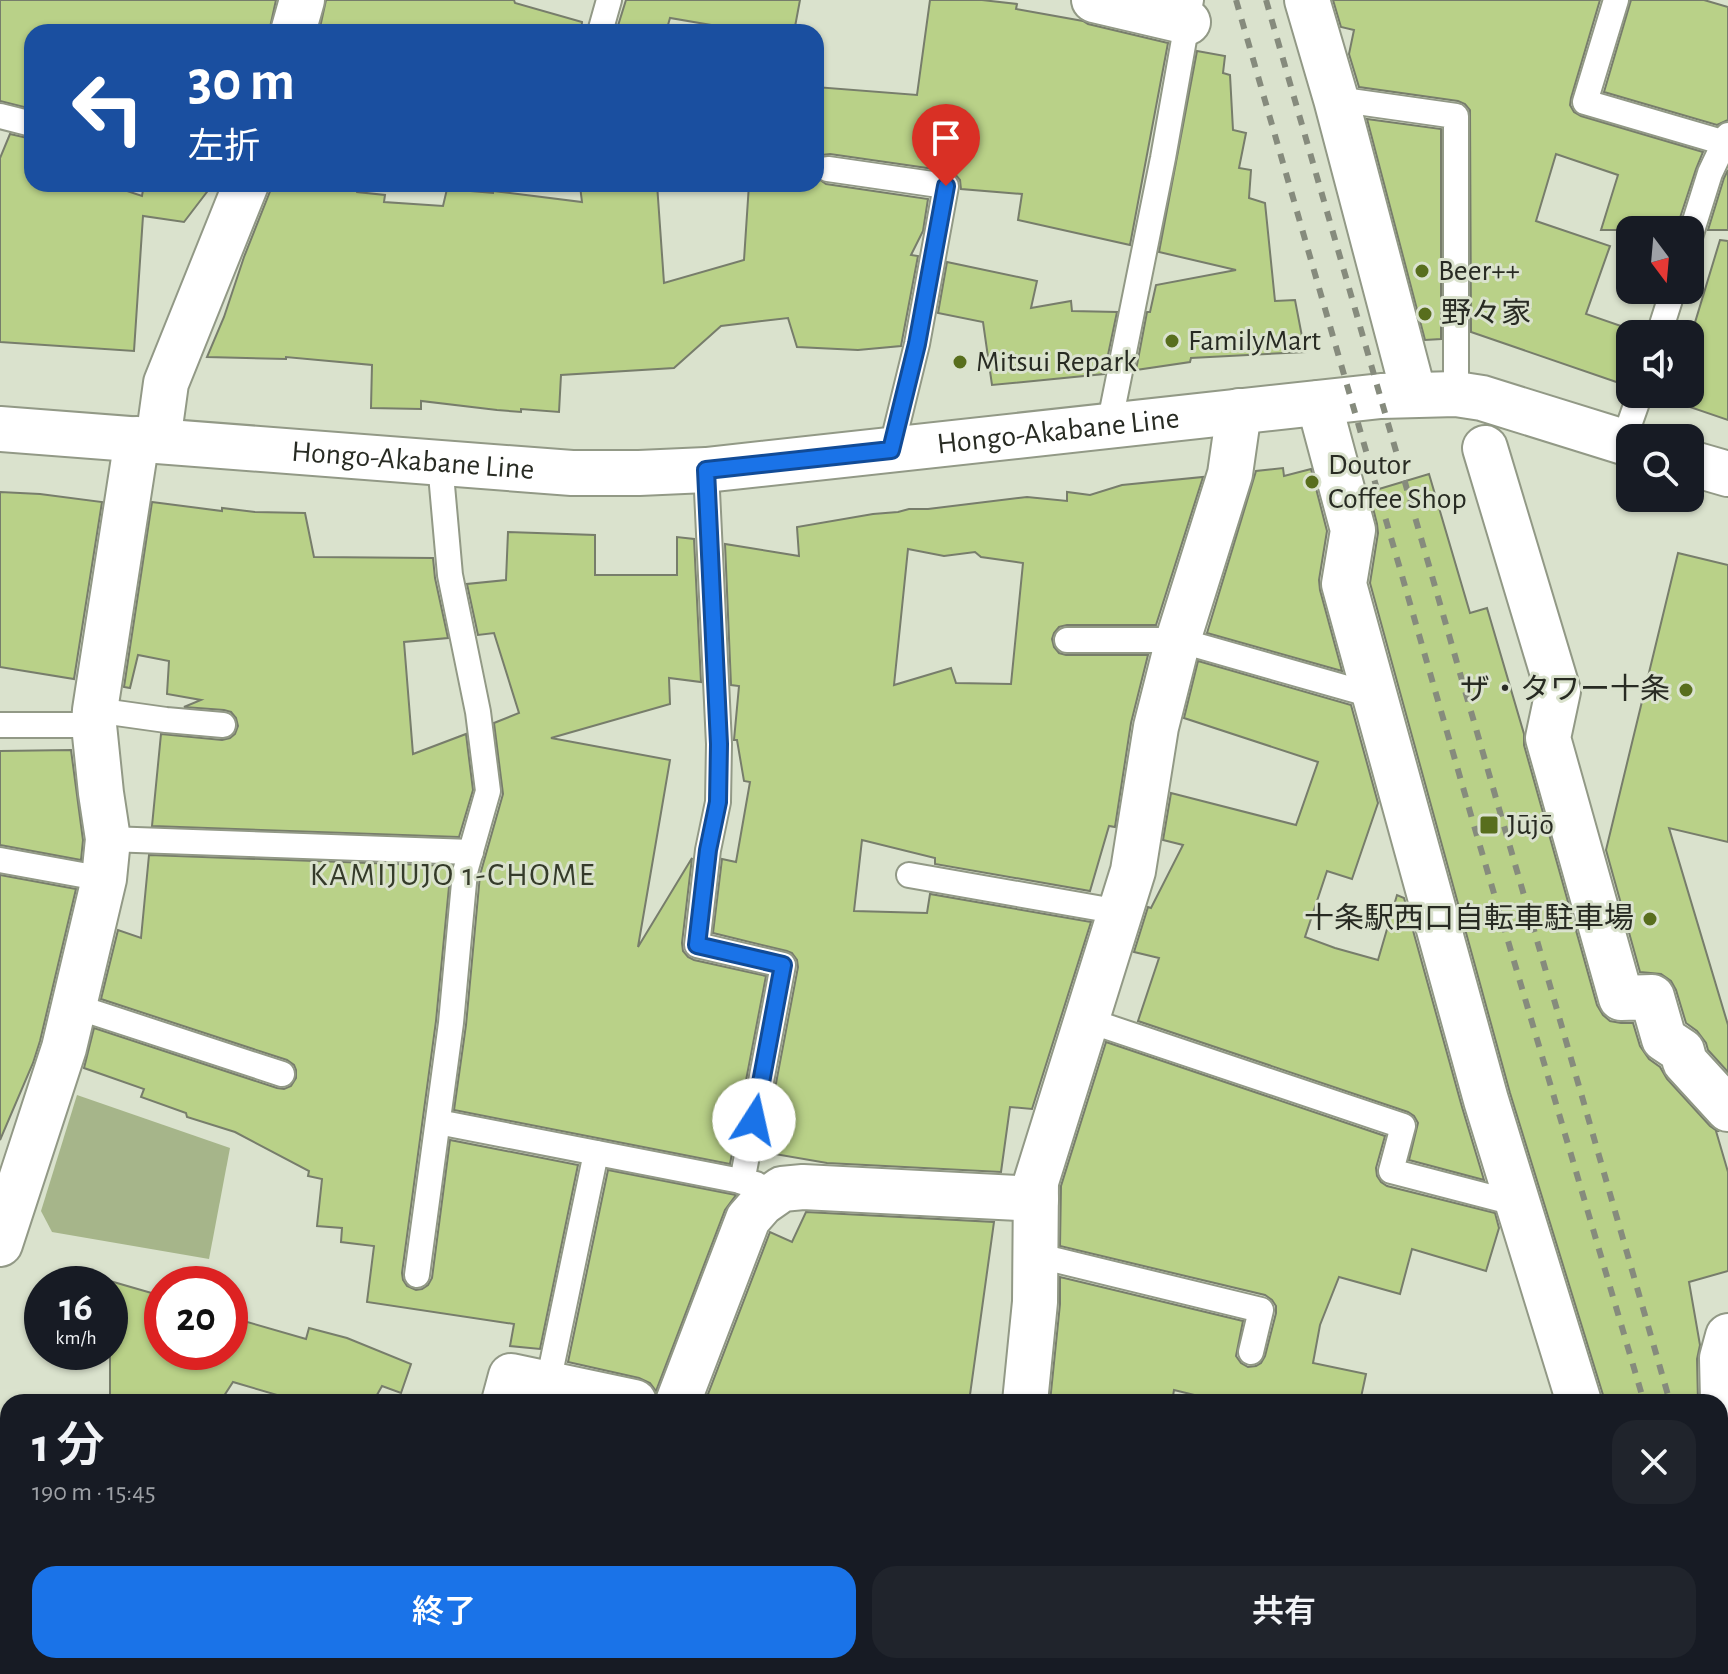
<!DOCTYPE html>
<html lang="ja">
<head>
<meta charset="utf-8">
<style>
  :root { --surface:#171b24; --page:#20242c; --text:#f1f3f6; --muted:#9ea1a6; --accent:#1a73e8 }
  body { margin:0; font-family:"Alegreya Sans","Noto Sans JP",sans-serif; background:var(--page); color:var(--text); height:100vh; display:flex; flex-direction:column; font-size:30px; white-space:nowrap }
  * { box-sizing:border-box; margin:0 }
  p { font-size:26px; color:var(--muted) }
  .icon { flex:none; width:44px; height:44px; fill:none; stroke:currentColor; stroke-width:2; stroke-linecap:round; stroke-linejoin:round }
  .map { position:relative; flex:1; overflow:hidden }
  .drawer { position:absolute; left:0px; top:1394px; width:1728px; height:280px; display:flex; flex-direction:column; background:var(--surface); border-radius:24px 24px 0 0; box-shadow:0 2px 6px #0004 }
  .drawer>* { flex:none }
  .hud { position:absolute; left:24px; top:24px; width:800px; height:168px; border-radius:24px; box-shadow:0 2px 6px #0004; background:#1a4fa0; color:#fff; overflow:hidden }
  .needle { width:52px; rotate:164deg }
  .controls { position:absolute; left:1616px; top:216px; display:grid; gap:16px }
  .controls a { display:grid; place-items:center; width:88px; height:88px; border-radius:16px; background:var(--surface); box-shadow:0 2px 6px #0004; font-size:40px }
  .speed { position:absolute; left:24px; top:1266px; display:flex; gap:16px; font-size:40px; font-weight:700; text-align:center }
  .speed>* { display:grid; place-content:center; width:104px; height:104px; border-radius:50%; background:var(--surface); box-shadow:0 2px 6px #0004; line-height:1 }
  .speed small { font-size:20px; font-weight:400 }
  .speed .limit { border:12px solid #d22; background:#fff; color:#111 }
  .pin { position:absolute; display:grid; place-items:center; width:68px; height:68px; color:#fff; margin:-82px -34px; border-radius:50% 50% 50% 0; rotate:-45deg; box-shadow:0 0 8px #0007 }
  .pin .icon { rotate:45deg }
  .me { position:absolute; width:88px; margin:-44px; rotate:10deg; stroke-linejoin:round; filter:drop-shadow(0 0 6px #0008) }
  .turn { display:flex; align-items:center; gap:28px; height:168px; padding:0 32px; font-size:36px }
  .turn .icon { width:104px; height:104px; stroke-width:2.5 }
  .turn b { display:block; font-size:56px; line-height:68px }
  .round { display:grid; place-items:center; flex:none; width:84px; height:84px; border-radius:24px; background:var(--page) }
  .head { display:flex; align-items:center; justify-content:space-between; height:136px; padding:0 32px }
  h1 { font-size:48px; font-weight:600; line-height:60px }
  .primary-button { display:flex; gap:16px; margin-top:auto; padding:16px 32px }
  .primary-button a { flex:1; height:92px; border-radius:24px; background:var(--accent); color:#fff; font-size:32px; font-weight:600; line-height:92px; text-align:center }
  .primary-button a+a { background:var(--page); color:var(--text) }
  .map>svg:first-child { display:block }
  .green { fill:#a6b58a }
  .building { fill:#b9d188; stroke:#777d6b; stroke-width:2; fill-rule:evenodd }
  .lines { fill:none; stroke-linecap:round; stroke-linejoin:round }
  .lane-casing { stroke:#929986; stroke-width:28 }
  .street-casing { stroke:#929986; stroke-width:48 }
  .secondary-casing { stroke:#929986; stroke-width:48 }
  .lane { stroke:#fff; stroke-width:24 }
  .street { stroke:#fff; stroke-width:44 }
  .secondary { stroke:#fff; stroke-width:44 }
  .rail { stroke:#868b7d; stroke-width:6; stroke-dasharray:10 10; stroke-linecap:butt }
  .route-casing { stroke:#114b97; stroke-width:20 }
  .route { stroke:#1a73e8; stroke-width:14 }
  .poi-dot { fill:#586e1d; stroke:#dae2cd; stroke-width:3 }
  .labels { text-anchor:middle; dominant-baseline:central; stroke-width:6; stroke-linejoin:round; paint-order:stroke }
  .poi-label { font-size:30px; fill:#282b23; stroke:#dae2cd; text-anchor:start }
  .street-label { font-size:30px; fill:#282b23; stroke:#dae2cd }
  .neighbourhood-label { font-size:32px; letter-spacing:2px; fill:#353b2a; stroke:#dae2cd }
</style>
</head>
<body>
<div class="map">
<svg width="1728" height="1674" viewBox="0 0 1728 1674">
  <rect width="100%" height="100%" fill="#dae2cd"/>
  <polygon class="green" points="77,1095 230,1148 209,1259 52,1232 41,1211"/>
  <g class="building">
    <polygon points="0,0 276,0 269,32 32,32 32,109 0,101"/>
    <polygon points="326,0 514,0 515,3 582,22 581,32 319,32"/>
    <polygon points="626,0 800,0 794,32 752,32 670,18 666,32 616,32"/>
    <polygon points="930,0 982,0 1017,4 1016,9 1083,21 1088,24 1168,43 1130,245 1018,220 1022,194 961,189 960,180 955,174 948,171 830,154 822,155 816,160 816,87 917,95"/>
    <polygon points="1333,0 1600,0 1571,98 1570,105 1574,112 1581,116 1703,152 1696,169 1676,230 1601,230 1618,175 1556,154 1536,221 1610,246 1586,314 1644,334 1630,334 1630,383 1628,386 1471,332 1470,110 1465,104 1458,101 1359,87 1349,54 1354,30 1341,27"/>
    <polygon points="1631,0 1704,0 1728,7 1728,120 1717,125 1604,92"/>
    <polygon points="1197,51 1225,56 1223,73 1230,75 1233,130 1246,133 1239,168 1251,170 1249,198 1265,203 1275,301 1295,300 1305,352 1191,358 1190,362 1136,370 1147,312 1150,312 1156,285 1236,270 1159,252"/>
    <polygon points="1367,119 1441,129 1441,339 1425,340"/>
    <polygon points="10,134 32,139 32,184 106,184 142,196 144,184 213,184 184,222 143,216 134,351 0,342 0,158"/>
    <polygon points="1728,170 1728,230 1708,230 1724,178"/>
    <polygon points="816,177 826,184 928,199 923,231 911,255 918,256 901,346 858,350 797,347 788,318 721,326 674,368 561,375 559,412 521,409 521,412 497,410 421,401 421,409 371,408 372,365 286,357 286,359 207,357 224,317 244,257 273,184 323,184 324,186 356,189 357,192 385,195 384,202 443,206 447,189 493,193 493,191 582,202 580,186 657,184 664,283 744,260 749,184 816,184"/>
    <polygon points="1720,240 1728,241 1728,420 1655,395 1690,394 1690,339"/>
    <polygon points="947,262 1037,281 1031,308 1071,301 1072,311 1117,312 1104,374 992,385 983,322 938,313"/>
    <polygon points="1283,468 1284,476 1311,469 1327,531 1319,580 1320,590 1342,671 1207,633 1256,471"/>
    <polygon points="1429,474 1470,613 1487,608 1524,734 1524,745 1597,1005 1603,1015 1610,1021 1621,1023 1633,1023 1640,1046 1649,1059 1660,1067 1667,1079 1710,1126 1717,1131 1716,1131 1728,1172 1728,1271 1689,1282 1700,1345 1697,1359 1698,1402 1603,1402 1603,1395 1510,1093 1370,583 1378,533 1377,524 1369,492"/>
    <path d="M 1203,477 L 1156,625 L 1067,625 L 1059,627 L 1054,633 L 1052,639 L 1054,647 L 1059,653 L 1066,655 L 1148,655 L 1131,723 L 1115,827 L 1109,826 L 1090,891 L 935,864 L 935,858 L 862,840 L 854,911 L 927,913 L 930,894 L 1091,922 L 1032,1109 L 1010,1107 L 1001,1172 L 827,1163 L 763,1152 L 798,967 L 797,960 L 792,953 L 787,951 L 713,933 L 722,859 L 736,862 L 750,782 L 744,781 L 737,740 L 734,740 L 739,686 L 731,685 L 725,544 L 799,556 L 797,527 L 873,514 L 898,512 L 909,509 L 928,509 L 1027,497 L 1067,501 L 1067,492 L 1090,495 L 1122,485 ZM 908,549 L 944,556 L 975,552 L 981,557 L 1023,563 L 1011,684 L 956,683 L 951,668 L 894,685 Z"/>
    <polygon points="0,492 40,494 102,502 74,679 0,667"/>
    <polygon points="152,502 222,511 222,508 255,512 305,513 314,557 433,558 435,578 448,638 404,642 413,754 466,734 473,790 459,837 152,826 161,734 222,740 230,738 235,734 238,726 236,718 231,712 224,710 184,707 201,700 167,694 169,661 138,655 130,688 124,687"/>
    <polygon points="508,532 595,535 595,575 677,575 677,537 694,539 701,682 669,678 670,704 551,738 670,760 638,947 692,858 682,943 683,951 688,957 694,960 766,976 730,1164 454,1110 466,1025 480,875 503,794 494,723 519,713 494,633 478,635 467,584 506,580"/>
    <polygon points="1678,553 1728,565 1728,842 1669,828 1728,1025 1728,1072 1708,1050 1706,1043 1697,1031 1686,1023 1676,990 1671,981 1661,974 1640,972 1606,850"/>
    <polygon points="1198,661 1351,705 1378,803 1352,879 1327,871 1305,937 1335,948 1378,960 1397,895 1404,898 1462,1107 1484,1180 1409,1160 1418,1123 1414,1116 1408,1112 1138,1021 1159,958 1134,952 1148,907 1151,908 1183,845 1163,840 1171,793 1296,825 1318,762 1184,718"/>
    <polygon points="71,750 83,840 81,860 0,845 0,751"/>
    <polygon points="149,855 451,866 436,1021 402,1273 403,1280 407,1286 416,1290 422,1289 428,1285 432,1278 450,1140 578,1165 540,1349 510,1346 514,1324 367,1302 374,1246 341,1242 342,1228 317,1226 322,1179 308,1176 309,1171 235,1132 187,1117 186,1113 141,1097 144,1089 84,1068 94,1028 277,1088 284,1089 291,1086 296,1078 296,1070 294,1065 287,1060 101,999 118,930 141,938"/>
    <polygon points="0,875 76,889 40,1041 33,1063 0,1140"/>
    <polygon points="1106,1042 1385,1136 1376,1168 1377,1176 1381,1182 1387,1186 1495,1213 1499,1228 1486,1271 1412,1249 1400,1294 1339,1277 1320,1325 1313,1363 1366,1374 1360,1402 1223,1402 1174,1390 1172,1402 1050,1402 1060,1304 1060,1277 1243,1321 1236,1356 1241,1363 1248,1367 1256,1366 1261,1363 1265,1356 1276,1313 1276,1306 1272,1300 1265,1295 1060,1246 1061,1186"/>
    <polygon points="608,1170 736,1195 725,1210 656,1391 650,1383 639,1378 568,1362"/>
    <polygon points="806,1212 994,1222 969,1402 705,1402 770,1232 792,1242"/>
    <polygon points="110,1281 162,1296 162,1352 230,1352 230,1317 306,1339 309,1328 347,1338 411,1364 401,1393 382,1386 373,1402 301,1402 233,1382 220,1402 110,1402"/>
  </g>
  <g class="lines">
    <g class="lane-casing">
      <g id="lane">
        <polyline points="1616,0 1585,102 1725,143"/>
        <polyline points="600,32 609,0"/>
        <polyline points="1336,99 1456,116 1456,394"/>
        <polyline points="0,116 32,124"/>
        <polyline points="828,169 946,186 917,344 891,450"/>
        <polyline points="1690,237 1710,173 1728,135"/>
        <polyline points="1659,334 1673,290"/>
        <polyline points="1109,426 1163,158 1191,0"/>
        <polyline points="1623,442 1640,394"/>
        <polyline points="706,470 719,744 718,802 708,850 697,945 783,965 742,1182"/>
        <polyline points="1067,640 1178,640 1375,696"/>
        <polyline points="95,710 166,720 223,725"/>
        <polyline points="0,725 94,725"/>
        <polyline points="108,839 471,852"/>
        <polyline points="0,860 104,879"/>
        <polyline points="909,875 1120,912"/>
        <polyline points="74,1006 282,1074"/>
        <polyline points="1087,1020 1403,1126 1391,1171 1518,1204"/>
        <polyline points="438,1122 756,1184"/>
        <polyline points="1035,1255 1261,1310 1251,1352"/>
        <polyline points="417,1275 451,1023 465,872 488,791 478,712 450,575 440,463"/>
        <polyline points="548,1383 596,1153"/>
        <polyline points="1532,1666 1532,1674"/>
        <polyline points="1692,1666 1695,1674"/>
        <polyline points="267,1674 270,1666"/>
        <polyline points="992,1674 1003,1666"/>
        <polyline points="1357,1674 1358,1666"/>
      </g>
    </g>
    <g class="street-casing">
      <g id="street">
        <polyline points="1094,0 1188,22"/>
        <polyline points="1307,0 1336,99 1414,395"/>
        <polyline points="293,32 302,0"/>
        <polyline points="1319,403 1353,530 1344,584 1486,1100 1579,1402"/>
        <polyline points="158,441 166,383 246,184"/>
        <polyline points="1485,448 1558,691 1548,738 1621,998 1652,997 1664,1039 1682,1051 1685,1062 1728,1109"/>
        <polyline points="0,1244 64,1048 104,879 108,839 101,793 94,725 95,710 137,439"/>
        <polyline points="1728,1336 1722,1358 1724,1441 1728,1457"/>
        <polyline points="504,1402 511,1376 634,1402"/>
        <polyline points="678,1402 748,1219 762,1203 782,1189 803,1187 1036,1199"/>
        <polyline points="1025,1402 1035,1302 1036,1182 1133,871 1156,727 1178,640 1230,474 1239,411"/>
        <polyline points="0,1511 8,1515"/>
        <polyline points="335,1666 353,1674"/>
        <polyline points="1031,1666 1034,1674"/>
        <polyline points="440,1674 442,1666"/>
      </g>
    </g>
    <g class="secondary-casing">
      <g id="secondary">
        <path id="s1" d="M 0,429 L 572,473 L 639,473 L 706,470 L 1381,396 L 1456,394 L 1482,398 L 1630,444"/>
        <polyline points="1690,463 1728,474"/>
      </g>
    </g>
    <use href="#lane" class="lane"/>
    <use href="#street" class="street"/>
    <use href="#secondary" class="secondary"/>
    <g class="rail">
      <polyline points="1236,0 1475,829 1644,1402"/>
      <polyline points="1266,0 1670,1402"/>
      <polyline points="1720,1575 1728,1602"/>
      <polyline points="1720,1659 1724,1674"/>
    </g>
  </g>
  <g class="lines">
    <g class="route-casing">
      <polyline id="route" points="754,1120 783,965 697,945 708,850 718,802 719,744 706,470 891,450 917,344 946,186"/>
    </g>
    <use href="#route" class="route"/>
  </g>
  <g class="poi-dot">
    <circle cx="1422" cy="271" r="8"/>
    <circle cx="1425" cy="314" r="8"/>
    <circle cx="1172" cy="341" r="8"/>
    <circle cx="960" cy="362" r="8"/>
    <circle cx="1312" cy="482" r="8"/>
    <circle cx="1686" cy="690" r="8"/>
    <rect x="1479" y="815" width="20" height="20" rx="4"/>
    <circle cx="1650" cy="919" r="8"/>
  </g>
  <g class="labels">
    <g class="poi-label">
      <text x="1438" y="271">Beer++</text>
      <text x="1441" y="314">野々家</text>
      <text x="1188" y="341">FamilyMart</text>
      <text x="976" y="362">Mitsui Repark</text>
      <text x="1328" y="465">Doutor<tspan x="1328" dy="34">Coffee Shop</tspan></text>
      <text x="1670" y="690" text-anchor="end">ザ・タワー十条</text>
      <text x="1507" y="825">Jūjō</text>
      <text x="1634" y="919" text-anchor="end">十条駅西口自転車駐車場</text>
    </g>
    <g class="street-label">
      <text stroke="none"><textPath href="#s1" startOffset="1062">Hongo-Akabane Line</textPath></text>
      <text stroke="none"><textPath href="#s1" startOffset="414">Hongo-Akabane Line</textPath></text>
    </g>
    <g class="neighbourhood-label">
      <text x="453" y="875">KAMIJUJO 1-CHOME</text>
    </g>
  </g>
</svg>
<div class="controls">
<a><svg class="needle" viewBox="-14 -14 28 28"><path d="M0-13l5 13h-10z" fill="#e53935"/><path d="M0 13l5-13h-10z" fill="#9ea1a6"/></svg></a>
<a><svg class="icon" aria-label="sound" viewBox="0 0 24 24"><path d="M4 9h4l5-4v14l-5-4H4zM17 9q2 3 0 6"/></svg></a>
<a><svg class="icon" aria-label="search" viewBox="0 0 24 24"><circle cx="10" cy="10" r="6"/><path d="M15 15l6 6"/></svg></a>
</div>
<div class="speed"><div>16<small>km/h</small></div><div class="limit">20</div></div>
<div class="pin" style="left:946px;top:186px;background:#d93025"><svg class="icon" aria-label="arrive" viewBox="0 0 24 24"><path d="M6 21V4h12l-3 4 3 4H6"/></svg></div>
<svg class="me" style="left:754px;top:1120px" viewBox="-20 -20 40 40"><circle r="19" fill="#fff"/><path d="M0-13L10 11 0 6-10 11z" fill="#1a73e8"/></svg>
<div class="hud">
<div class="turn"><svg class="icon" aria-label="left" viewBox="0 0 24 24"><path d="M17 20v-9H6M10 6l-5 5 5 5"/></svg><div><b>30 m</b>左折</div></div>
</div>
<section class="drawer">
<div class="head"><div><h1>1 分</h1><p>190 m · 15:45</p></div><a class="round"><svg class="icon" aria-label="close" viewBox="0 0 24 24"><path d="M6 6l12 12M18 6L6 18"/></svg></a></div>
<div class="primary-button"><a>終了</a><a>共有</a></div>
</section>
</div>
</body>
</html>
